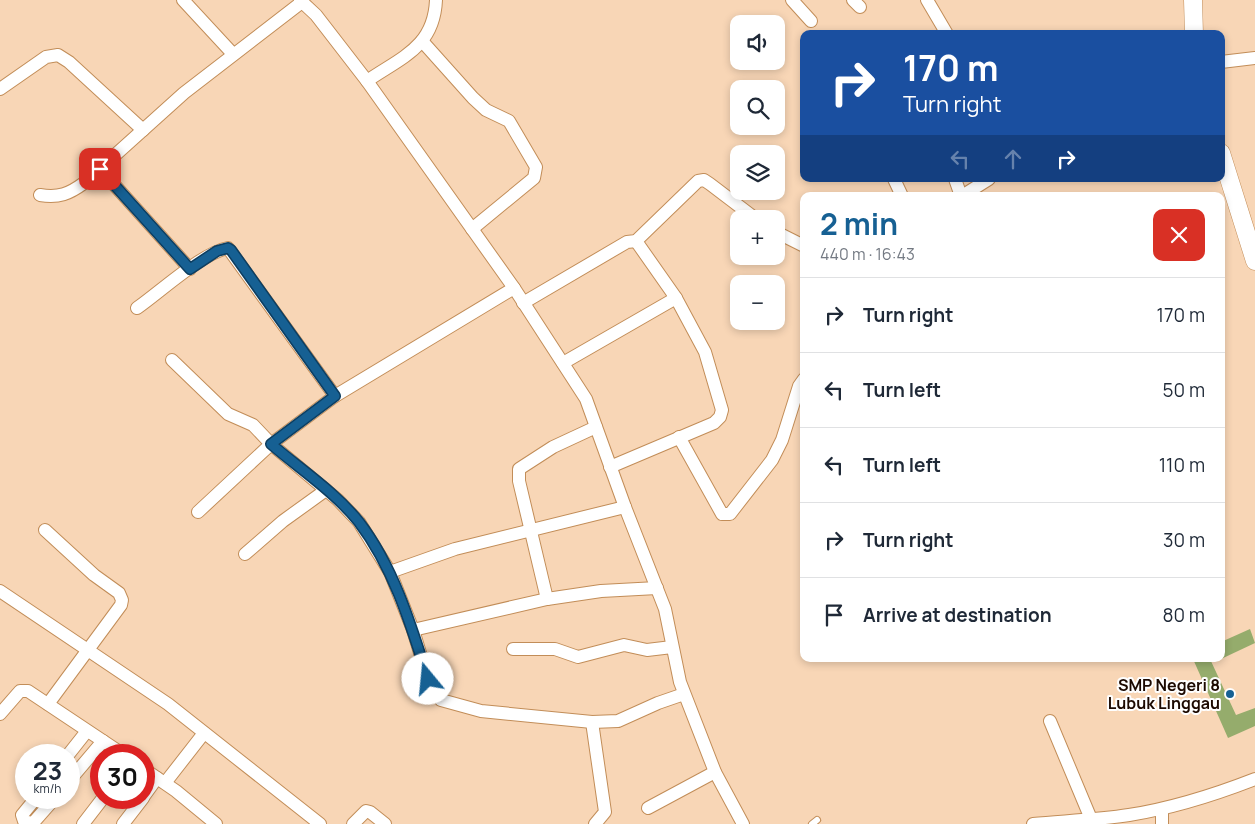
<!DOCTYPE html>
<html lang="en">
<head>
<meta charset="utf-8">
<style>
  :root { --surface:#fff; --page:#f6f6f7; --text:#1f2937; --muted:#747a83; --line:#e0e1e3; --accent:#166093 }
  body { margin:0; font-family:Manrope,sans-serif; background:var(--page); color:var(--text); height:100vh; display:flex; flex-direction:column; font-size:19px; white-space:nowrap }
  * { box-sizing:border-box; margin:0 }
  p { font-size:16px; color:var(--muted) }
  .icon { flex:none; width:28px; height:28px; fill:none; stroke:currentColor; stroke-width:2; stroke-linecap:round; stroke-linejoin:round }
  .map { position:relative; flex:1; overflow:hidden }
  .sheet { position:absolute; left:800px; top:192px; width:425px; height:470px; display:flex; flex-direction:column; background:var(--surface); border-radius:10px; box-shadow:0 2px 8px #0003 }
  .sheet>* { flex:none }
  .banner { position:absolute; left:800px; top:30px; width:425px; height:152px; border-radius:10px; box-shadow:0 2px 8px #0003; background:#1a4fa0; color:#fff; overflow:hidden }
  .buttons { position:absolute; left:730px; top:15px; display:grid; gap:10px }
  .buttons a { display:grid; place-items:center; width:55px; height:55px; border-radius:10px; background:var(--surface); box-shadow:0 2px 8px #0003; font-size:25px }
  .speed { position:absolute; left:15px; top:744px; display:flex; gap:10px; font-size:25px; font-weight:700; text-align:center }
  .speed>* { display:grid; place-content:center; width:65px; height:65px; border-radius:50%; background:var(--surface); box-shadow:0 2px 8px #0003; line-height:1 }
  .speed small { font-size:12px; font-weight:400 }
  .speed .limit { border:8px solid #d22; background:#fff; color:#111 }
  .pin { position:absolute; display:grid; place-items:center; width:42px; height:42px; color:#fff; margin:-21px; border-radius:10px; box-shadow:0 2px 8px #0006 }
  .me { position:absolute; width:55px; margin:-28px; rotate:343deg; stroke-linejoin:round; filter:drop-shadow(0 0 4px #0008) }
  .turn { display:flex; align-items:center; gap:18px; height:105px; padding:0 20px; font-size:22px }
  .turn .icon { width:65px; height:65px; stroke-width:2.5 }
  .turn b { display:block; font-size:35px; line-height:42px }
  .lanes { display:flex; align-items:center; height:48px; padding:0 20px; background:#0003; justify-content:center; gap:25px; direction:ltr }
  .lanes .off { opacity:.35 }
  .round { display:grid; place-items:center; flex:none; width:52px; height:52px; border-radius:10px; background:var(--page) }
  .head { display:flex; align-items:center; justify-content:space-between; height:85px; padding:0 20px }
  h1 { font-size:30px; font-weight:700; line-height:38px; color:var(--accent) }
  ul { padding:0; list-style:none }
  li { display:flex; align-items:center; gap:15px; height:75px; padding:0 20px; border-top:1px solid var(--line) }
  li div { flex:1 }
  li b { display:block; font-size:19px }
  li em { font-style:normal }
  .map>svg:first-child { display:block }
  .building { fill:#95ac6c }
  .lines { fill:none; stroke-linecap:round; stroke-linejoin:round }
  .lane-casing { stroke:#c28d58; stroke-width:8 }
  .street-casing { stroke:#c28d58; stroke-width:14 }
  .secondary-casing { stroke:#c28d58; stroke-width:19 }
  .lane { stroke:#fff; stroke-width:6 }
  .street { stroke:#fff; stroke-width:12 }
  .secondary { stroke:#fff; stroke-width:18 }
  .route-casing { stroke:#0e3e60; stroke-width:12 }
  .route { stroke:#166093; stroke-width:9 }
  .poi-dot { fill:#166093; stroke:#fefefe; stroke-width:2 }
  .labels { text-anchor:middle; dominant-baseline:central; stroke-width:4; stroke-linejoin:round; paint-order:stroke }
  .poi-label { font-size:16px; font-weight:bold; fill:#1c0900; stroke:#fefefe; text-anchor:end }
</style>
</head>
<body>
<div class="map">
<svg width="1255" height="824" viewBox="0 0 1255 824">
  <rect width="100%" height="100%" fill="#f8d6b6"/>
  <g class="building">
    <polygon points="1250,629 1255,643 1221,659 1221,642"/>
    <polygon points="1193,659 1210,659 1236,715 1255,708 1255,726 1228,738"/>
  </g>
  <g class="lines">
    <g class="lane-casing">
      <polyline id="lane" points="812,824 817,820"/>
    </g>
    <g class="street-casing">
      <g id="street">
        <polyline points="183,0 233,54"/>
        <polyline points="300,0 316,15 367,81 514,288 586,399 625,507 665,609 680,682 715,772 743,824"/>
        <polyline points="792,0 811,21"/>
        <polyline points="853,0 860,7"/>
        <polyline points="927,0 947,34"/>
        <polyline points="422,41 473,98 486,110 509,121 536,167 534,178 472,229"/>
        <polyline points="1221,62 1255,58"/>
        <path d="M 367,81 C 402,57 434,47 436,0"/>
        <polyline points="0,89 46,57 58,55 69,62 143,130"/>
        <polyline points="100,169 190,269"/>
        <polyline points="894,179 902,196"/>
        <polyline points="955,179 961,196"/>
        <path d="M 40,195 C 59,198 69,194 84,183 L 184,93 L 302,2"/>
        <polyline points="962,196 989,179"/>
        <polyline points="776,232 804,246"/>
        <polyline points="523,303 627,242 636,241 698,181 704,180 710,184 756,219"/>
        <path d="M 137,308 C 160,292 202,253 228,248 L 335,396 L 514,288"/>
        <polyline points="172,360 228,414 253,425 271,444 335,396"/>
        <polyline points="563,363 676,298"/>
        <polyline points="679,437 722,514 730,514 772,460 782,440 799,386 804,379"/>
        <polyline points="610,467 714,423 720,417 722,410 705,352 676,298 636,241"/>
        <polyline points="625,507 455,549 390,572 413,630 428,679 441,700 481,711 592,722 618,721 658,703 684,694"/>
        <polyline points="198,512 271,444 338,500 359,522 390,572"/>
        <polyline points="45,530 94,575 119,593 122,600 121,605 48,704"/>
        <polyline points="245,554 283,521 326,490"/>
        <polyline points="0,591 168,704 320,824"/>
        <polyline points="547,599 519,481 519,469 553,447 596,427"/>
        <polyline points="413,630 547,599 601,591 657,588"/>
        <polyline points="513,649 555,649 578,657 624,645 647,650 672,647"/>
        <polyline points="0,714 20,691 28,691 124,755"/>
        <polyline points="1050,721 1091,819"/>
        <polyline points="592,722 605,812 595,824"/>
        <polyline points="68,755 87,731"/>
        <polyline points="144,769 176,791 216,824"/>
        <polyline points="69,781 103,741"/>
        <polyline points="165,783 204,733"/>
        <polyline points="144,796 157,778"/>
        <polyline points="36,798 22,815 24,821 33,823 55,798"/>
        <polyline points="648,808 715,772"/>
        <polyline points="1162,809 1162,824"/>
        <polyline points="83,824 103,798"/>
        <polyline points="123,824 143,798"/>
        <polyline points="353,824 366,811 370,812 385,824"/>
        <path d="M 1033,824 C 1065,821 1097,820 1129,815 C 1173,808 1214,795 1255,779"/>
      </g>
    </g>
    <g class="secondary-casing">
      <g id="secondary">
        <polyline points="1193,0 1194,34"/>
        <polyline points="1221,153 1255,261"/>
      </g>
    </g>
    <use href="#lane" class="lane"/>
    <use href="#street" class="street"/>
    <use href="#secondary" class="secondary"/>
  </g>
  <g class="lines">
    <g class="route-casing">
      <path id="route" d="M 100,169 L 190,269 L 217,251 L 228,248 L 231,250 L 335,396 L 271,444 C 300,469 335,492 359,522 C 394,568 411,625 428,679"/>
    </g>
    <use href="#route" class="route"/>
  </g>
  <circle class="poi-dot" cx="1230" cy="694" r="5"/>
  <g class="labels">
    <g class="poi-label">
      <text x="1220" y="685">SMP Negeri 8<tspan x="1220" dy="18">Lubuk Linggau</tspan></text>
    </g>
  </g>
</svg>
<div class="buttons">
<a><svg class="icon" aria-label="sound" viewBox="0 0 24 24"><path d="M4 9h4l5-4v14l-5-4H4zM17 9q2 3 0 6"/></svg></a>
<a><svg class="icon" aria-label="search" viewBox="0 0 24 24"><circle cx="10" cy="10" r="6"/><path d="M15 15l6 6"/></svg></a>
<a><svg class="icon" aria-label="layers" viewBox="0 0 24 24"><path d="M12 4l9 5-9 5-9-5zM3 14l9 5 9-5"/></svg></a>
<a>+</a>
<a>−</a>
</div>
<div class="speed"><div>23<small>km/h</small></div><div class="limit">30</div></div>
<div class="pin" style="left:100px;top:169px;background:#d93025"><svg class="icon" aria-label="arrive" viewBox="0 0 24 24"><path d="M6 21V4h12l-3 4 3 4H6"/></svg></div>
<svg class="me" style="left:428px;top:679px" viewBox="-20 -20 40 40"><circle r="19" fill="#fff"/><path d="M0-13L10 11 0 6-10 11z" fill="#166093"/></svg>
<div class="banner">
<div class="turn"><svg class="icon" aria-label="right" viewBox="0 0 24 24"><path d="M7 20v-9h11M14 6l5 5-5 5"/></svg><div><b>170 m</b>Turn right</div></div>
<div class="lanes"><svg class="icon off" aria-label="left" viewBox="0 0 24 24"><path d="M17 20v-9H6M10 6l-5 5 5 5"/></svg><svg class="icon off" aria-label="ahead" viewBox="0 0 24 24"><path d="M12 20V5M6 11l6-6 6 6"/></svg><svg class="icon" aria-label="right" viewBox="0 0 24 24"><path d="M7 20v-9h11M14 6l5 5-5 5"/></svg></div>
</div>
<section class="sheet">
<div class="head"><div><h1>2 min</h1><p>440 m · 16:43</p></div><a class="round" style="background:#d93025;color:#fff"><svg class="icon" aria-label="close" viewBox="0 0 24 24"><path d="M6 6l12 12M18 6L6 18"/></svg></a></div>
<ul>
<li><svg class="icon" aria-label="right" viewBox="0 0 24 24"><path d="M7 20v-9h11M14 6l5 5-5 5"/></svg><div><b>Turn right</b></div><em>170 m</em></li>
<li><svg class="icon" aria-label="left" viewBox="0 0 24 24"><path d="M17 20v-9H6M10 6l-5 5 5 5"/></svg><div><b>Turn left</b></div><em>50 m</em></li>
<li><svg class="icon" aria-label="left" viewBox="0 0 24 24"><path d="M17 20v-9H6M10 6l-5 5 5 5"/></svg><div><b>Turn left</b></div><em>110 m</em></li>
<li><svg class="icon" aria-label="right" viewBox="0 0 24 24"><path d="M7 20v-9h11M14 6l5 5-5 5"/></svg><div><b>Turn right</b></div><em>30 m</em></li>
<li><svg class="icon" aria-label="arrive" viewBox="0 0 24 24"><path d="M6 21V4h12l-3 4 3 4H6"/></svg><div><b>Arrive at destination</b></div><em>80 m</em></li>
</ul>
</section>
</div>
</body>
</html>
